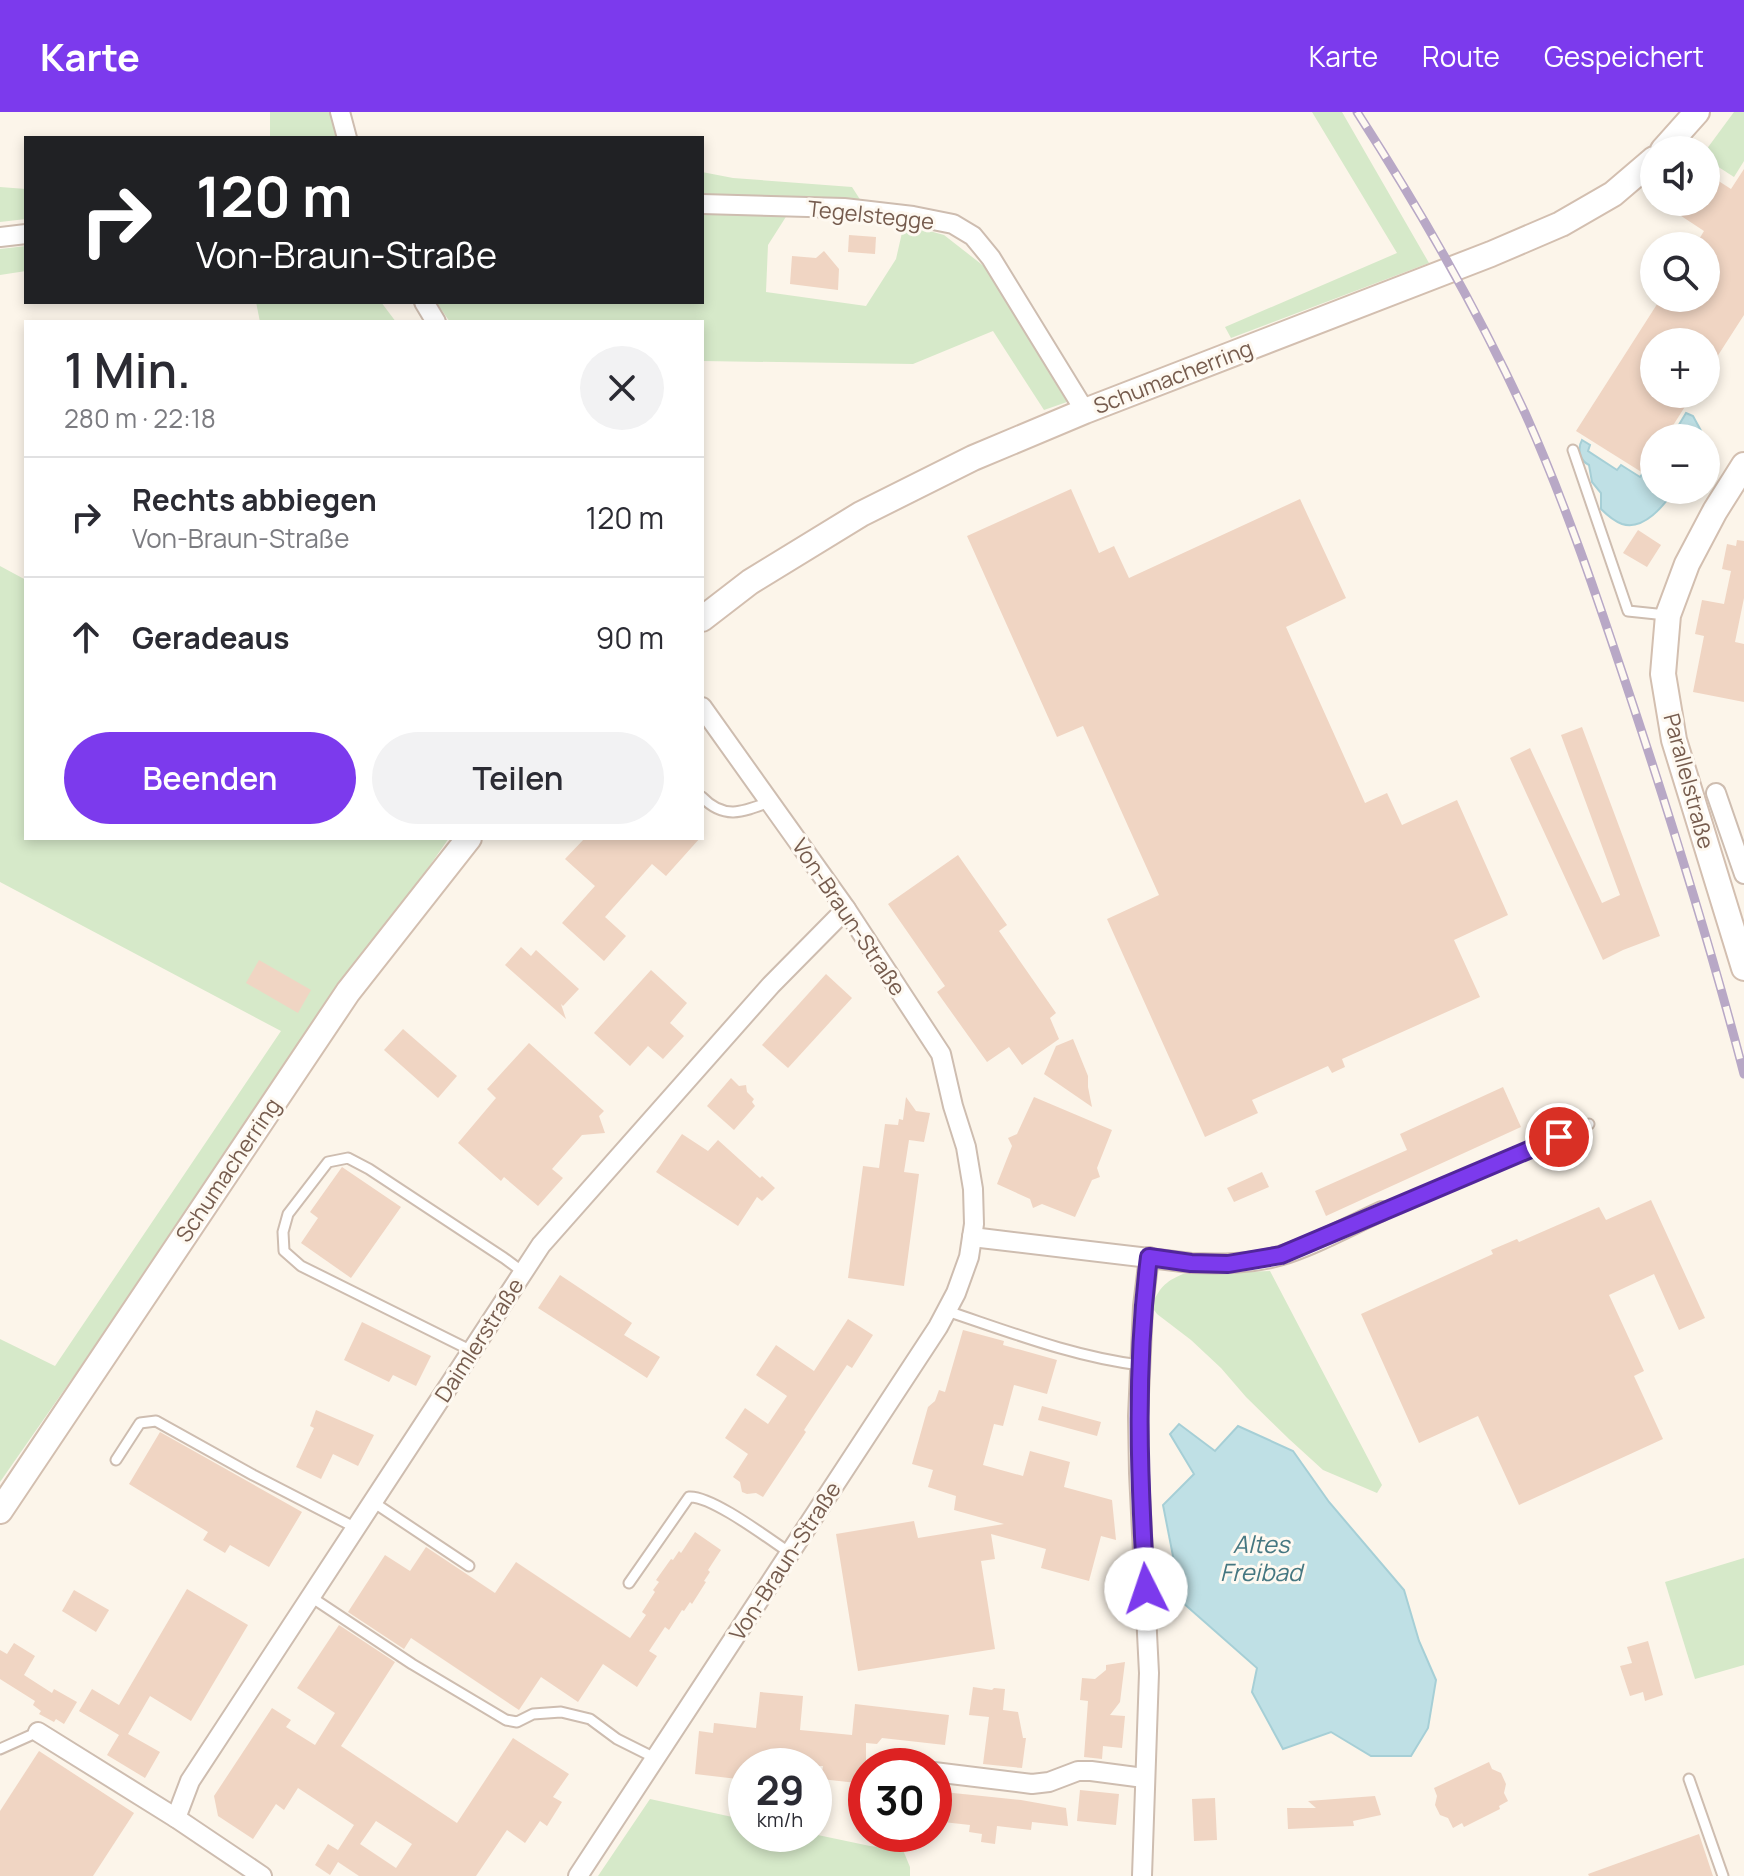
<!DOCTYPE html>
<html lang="de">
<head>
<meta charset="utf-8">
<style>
  :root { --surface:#fff; --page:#f2f2f3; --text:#2b2b33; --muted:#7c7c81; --line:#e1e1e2; --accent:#7c3aed }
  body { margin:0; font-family:Manrope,sans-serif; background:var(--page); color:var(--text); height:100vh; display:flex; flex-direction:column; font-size:30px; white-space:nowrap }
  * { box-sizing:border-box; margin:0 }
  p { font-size:26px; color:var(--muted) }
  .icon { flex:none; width:44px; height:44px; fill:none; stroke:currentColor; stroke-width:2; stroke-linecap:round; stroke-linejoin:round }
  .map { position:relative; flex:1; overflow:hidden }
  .drawer { position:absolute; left:24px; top:208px; width:680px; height:520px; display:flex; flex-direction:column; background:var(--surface); border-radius:0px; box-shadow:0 4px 12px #0003 }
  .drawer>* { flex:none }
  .guide { position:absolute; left:24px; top:24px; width:680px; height:168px; border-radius:0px; box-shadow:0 4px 12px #0003; background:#202124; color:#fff; overflow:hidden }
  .tools { position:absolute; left:1640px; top:24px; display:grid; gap:16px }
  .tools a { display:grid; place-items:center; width:80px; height:80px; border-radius:50%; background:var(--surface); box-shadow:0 4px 12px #0003; font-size:40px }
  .speed { position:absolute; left:728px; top:1636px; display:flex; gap:16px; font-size:40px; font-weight:700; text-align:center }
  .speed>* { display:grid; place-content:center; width:104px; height:104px; border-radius:50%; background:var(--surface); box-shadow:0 4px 12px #0003; line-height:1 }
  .speed small { font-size:20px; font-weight:400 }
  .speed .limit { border:12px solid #d22; background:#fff; color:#111 }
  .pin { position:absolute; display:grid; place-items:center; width:68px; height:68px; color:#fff; margin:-34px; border:4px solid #fff; border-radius:50%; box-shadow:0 2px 8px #0007 }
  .me { position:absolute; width:88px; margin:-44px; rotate:356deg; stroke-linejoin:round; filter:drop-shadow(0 0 6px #0008) }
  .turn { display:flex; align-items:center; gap:28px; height:168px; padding:0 40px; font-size:36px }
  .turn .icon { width:104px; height:104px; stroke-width:2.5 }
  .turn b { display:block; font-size:56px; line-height:68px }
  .round { display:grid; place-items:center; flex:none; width:84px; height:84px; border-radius:42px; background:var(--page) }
  .headline { display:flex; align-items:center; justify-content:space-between; height:136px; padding:0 40px }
  h1 { font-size:48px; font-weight:600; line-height:60px }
  .primary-button { display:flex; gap:16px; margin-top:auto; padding:16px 40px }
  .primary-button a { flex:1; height:92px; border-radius:48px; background:var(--accent); color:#fff; font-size:32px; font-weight:600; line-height:92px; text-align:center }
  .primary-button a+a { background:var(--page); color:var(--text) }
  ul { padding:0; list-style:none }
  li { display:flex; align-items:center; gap:24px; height:120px; padding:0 40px; border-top:2px solid var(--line) }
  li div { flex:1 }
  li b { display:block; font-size:30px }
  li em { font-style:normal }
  header { display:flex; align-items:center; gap:48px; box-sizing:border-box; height:112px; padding:0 40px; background:var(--accent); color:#fff }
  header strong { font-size:38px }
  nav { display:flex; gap:44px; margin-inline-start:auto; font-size:28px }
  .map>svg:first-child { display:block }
  .green { fill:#d6e9c9 }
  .water { fill:#bfe0e5; stroke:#a6cfd6; stroke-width:2 }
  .building { fill:#f0d5c3; fill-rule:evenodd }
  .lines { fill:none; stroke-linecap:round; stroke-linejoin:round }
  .service-casing { stroke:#cebdb0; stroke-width:13 }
  .minor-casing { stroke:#cebdb0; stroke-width:22 }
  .secondary-casing { stroke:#d3bfb0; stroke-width:28 }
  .service { stroke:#fff; stroke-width:9 }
  .minor { stroke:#fff; stroke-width:18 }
  .secondary { stroke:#fff; stroke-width:24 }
  .rail-casing { stroke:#b8a8c6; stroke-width:9 }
  .rail { stroke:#fef9f1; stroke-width:6; stroke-dasharray:18; stroke-linecap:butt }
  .route-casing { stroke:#51269a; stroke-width:20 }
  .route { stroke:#7c3aed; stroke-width:14 }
  .labels { text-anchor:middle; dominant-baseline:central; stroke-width:6; stroke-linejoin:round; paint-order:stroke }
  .street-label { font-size:22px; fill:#765c4e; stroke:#fef9f1 }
  .water-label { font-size:24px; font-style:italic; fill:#457781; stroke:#fef9f1 }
</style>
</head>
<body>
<header>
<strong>Karte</strong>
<nav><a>Karte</a><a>Route</a><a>Gespeichert</a></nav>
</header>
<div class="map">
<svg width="1744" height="1764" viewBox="0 0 1744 1764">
  <rect width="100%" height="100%" fill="#fcf5ea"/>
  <g class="green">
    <polygon points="270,0 333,0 340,26 270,26"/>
    <polygon points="1312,0 1342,0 1429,151 1231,226 1225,215 1397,141"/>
    <polygon points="1734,0 1744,0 1744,49 1734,65 1706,47 1706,38"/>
    <polygon points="702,60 733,66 852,75 861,89 702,82"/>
    <polygon points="0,75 26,77 26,107 0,110"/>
    <polygon points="702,92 789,100 768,133 766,180 866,194 896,147 904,112 944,123 985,155 1067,290 1044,298 993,219 913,252 702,249 702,210 450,210 436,190 702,190"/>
    <polygon points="26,134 26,159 0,163 0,137"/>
    <polygon points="256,190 381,190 396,210 260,210"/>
    <polygon points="0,454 26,468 26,726 449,726 0,1370 0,1227 55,1254 281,919 0,770"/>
    <path d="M 1270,1159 L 1382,1373 L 1377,1381 L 1323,1358 L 1289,1327 L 1246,1285 L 1221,1256 L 1191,1228 L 1157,1202 L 1151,1194 C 1160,1176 1164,1170 1183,1162 Z"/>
    <polygon points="1744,1446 1744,1553 1695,1567 1665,1470"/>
    <polygon points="650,1687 746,1708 746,1722 813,1722 870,1734 903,1738 910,1755 910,1764 598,1764"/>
  </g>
  <g class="water">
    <polygon points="1686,301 1693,304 1705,326 1671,326"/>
    <path d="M 1582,328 L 1590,333 L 1588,339 L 1617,358 L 1621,353 L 1640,365 L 1643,361 L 1647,363 L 1654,352 L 1654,378 L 1675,378 C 1664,393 1644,419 1622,412 C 1614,409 1607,403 1601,397 L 1601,381 L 1592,370 L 1589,353 C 1580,349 1577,337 1582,328 Z"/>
    <polygon points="1179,1312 1215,1339 1238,1314 1293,1339 1329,1390 1404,1478 1419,1529 1436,1568 1428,1616 1411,1644 1371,1644 1331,1620 1283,1637 1252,1580 1257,1556 1182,1490 1163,1393 1194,1362 1170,1322"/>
  </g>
  <g class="building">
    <polygon points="1744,57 1744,203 1706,262 1706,230 1654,230 1654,282 1693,282 1665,326 1654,326 1654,343 1643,361 1576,319 1661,186 1706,186 1706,134 1695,134 1704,119 1660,90 1706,90 1706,61 1731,77"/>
    <polygon points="849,123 876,125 875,142 848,140"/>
    <polygon points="824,139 839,157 838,178 790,172 792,144 816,146"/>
    <polygon points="1071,377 1099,441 1114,434 1129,466 1300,387 1346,486 1286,515 1365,691 1387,681 1402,713 1457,688 1508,803 1454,828 1480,885 1342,947 1345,955 1332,961 1328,954 1252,988 1258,1001 1205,1025 1107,807 1159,783 1083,614 1057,625 967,424"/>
    <polygon points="1638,418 1661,433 1647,455 1623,441"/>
    <polygon points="1737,428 1744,429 1744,486 1735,530 1744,532 1744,590 1693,580 1704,524 1695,522 1702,488 1724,492 1731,459 1722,457 1727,432 1736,434"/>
    <polygon points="1582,615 1660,824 1623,838 1603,848 1510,646 1530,636 1602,791 1620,783 1561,623"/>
    <polygon points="585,726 700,726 666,764 652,752 605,805 626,824 604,849 562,811 595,774 565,747"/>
    <polygon points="958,743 1007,813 999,819 1056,901 1050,906 1059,927 1022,953 1009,935 987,950 937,880 945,874 888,792"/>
    <polygon points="521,835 531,844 536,838 579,877 563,894 561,892 566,907 505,853"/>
    <polygon points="259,848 311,878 298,901 246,871"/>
    <polygon points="651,858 687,891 670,911 684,924 663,947 648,934 630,954 594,921"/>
    <polygon points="826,862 852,886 788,956 762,933"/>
    <polygon points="403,917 457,964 438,986 384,938"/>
    <polygon points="1073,927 1088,964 1088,975 1092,995 1044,962 1056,934"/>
    <polygon points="529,931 604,999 599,1004 605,1021 582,1023 552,1057 563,1066 538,1094 504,1065 501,1069 458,1031 496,986 487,977"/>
    <polygon points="731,966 739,974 746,973 747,980 754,987 752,990 755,994 734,1018 707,994"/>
    <polygon points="1503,975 1521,1015 1326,1104 1315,1079 1407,1038 1400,1022"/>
    <polygon points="906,985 916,999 930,1001 924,1030 909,1028 904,1060 919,1062 904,1174 848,1166 863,1054 879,1056 885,1012 898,1013 899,1007 903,1008"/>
    <polygon points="1034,985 1112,1018 1097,1056 1100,1065 1092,1068 1075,1105 1042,1092 1033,1096 1030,1087 997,1072 1012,1034 1008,1026 1017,1022"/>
    <polygon points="682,1022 708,1039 718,1028 760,1066 762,1064 775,1076 762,1089 757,1085 738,1114 656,1060"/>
    <polygon points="342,1055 401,1095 351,1166 301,1131 318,1106 310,1100"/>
    <polygon points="1262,1060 1269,1075 1234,1090 1227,1076"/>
    <polygon points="1651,1088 1705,1206 1679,1218 1654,1162 1609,1183 1644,1259 1634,1264 1663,1327 1519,1393 1478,1304 1419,1331 1361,1202 1493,1142 1491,1138 1517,1127 1519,1130 1599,1095 1606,1108"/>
    <polygon points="560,1163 632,1211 624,1223 660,1245 647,1266 538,1196"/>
    <polygon points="848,1207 873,1223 852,1256 847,1253 804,1318 806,1320 763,1385 756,1381 747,1382 742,1380 740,1370 733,1365 748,1342 725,1326 745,1296 768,1312 787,1284 756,1263 776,1233 814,1259"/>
    <polygon points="362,1210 431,1244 416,1274 393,1263 389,1270 344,1248"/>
    <polygon points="963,1218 1004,1229 1003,1233 1057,1248 1047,1282 1014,1273 1003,1314 994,1312 983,1353 1023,1364 1030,1339 1070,1350 1064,1375 1112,1388 1116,1428 1101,1424 1089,1469 1041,1456 1046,1437 991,1422 995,1447 981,1449 995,1537 858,1559 836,1422 914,1409 918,1426 1004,1412 954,1398 956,1384 928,1375 933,1358 912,1352 928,1295 935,1289 939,1278 945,1280"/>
    <polygon points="1042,1294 1101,1310 1097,1324 1038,1308"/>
    <polygon points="316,1298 374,1323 358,1354 333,1342 321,1367 296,1355 314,1316 310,1314"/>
    <polygon points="160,1320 302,1400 269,1455 230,1433 225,1441 203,1428 208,1420 129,1372"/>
    <polygon points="695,1420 721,1438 708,1458 710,1460 704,1469 706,1470 692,1492 690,1490 684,1499 682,1498 669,1518 665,1515 649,1539 657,1544 637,1575 603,1552 578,1590 541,1565 519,1598 411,1526 404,1537 348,1500 385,1443 410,1459 426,1435 495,1481 516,1450 630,1526 646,1503 642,1500 655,1480 653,1478 659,1470 656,1468 671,1447 673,1448 679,1439 681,1441"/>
    <polygon points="187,1477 248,1513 191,1609 150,1584 128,1622 160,1640 145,1666 107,1643 119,1623 79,1599 92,1577 119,1593"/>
    <polygon points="74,1478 109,1498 96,1520 62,1499"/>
    <path d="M 339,1513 L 395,1550 L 341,1634 L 457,1711 L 513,1626 L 569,1662 L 553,1685 L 562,1690 L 547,1714 L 540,1709 L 525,1731 L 507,1718 L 476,1764 L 359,1764 L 338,1750 L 330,1763 L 315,1753 L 328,1732 L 338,1738 L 354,1713 L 298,1676 L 284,1698 L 276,1692 L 253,1727 L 218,1704 L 214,1684 L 272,1596 L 291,1608 L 286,1615 L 315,1633 L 335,1601 L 297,1576 ZM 376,1709 L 412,1732 L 396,1756 L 360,1732 Z"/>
    <polygon points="1648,1529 1663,1583 1645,1589 1643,1580 1630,1584 1620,1554 1632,1551 1627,1535"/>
    <polygon points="14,1531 35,1544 24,1563 52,1581 54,1577 77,1590 64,1612 56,1607 54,1610 39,1602 41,1599 33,1593 35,1589 0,1567 0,1538 7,1542"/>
    <polygon points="1125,1550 1120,1590 1110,1603 1125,1604 1122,1636 1103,1634 1102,1647 1084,1645 1088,1589 1080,1588 1082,1566 1095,1567 1106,1558 1106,1553"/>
    <polygon points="973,1575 992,1578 994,1576 1005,1577 1003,1598 1018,1600 1023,1626 1026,1626 1022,1656 983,1652 989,1605 969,1603"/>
    <polygon points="760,1580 803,1584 800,1618 852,1623 855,1592 949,1603 945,1633 882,1626 877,1632 866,1631 866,1672 821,1667 823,1654 746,1654 746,1668 695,1662 699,1619 713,1621 714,1611 756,1616"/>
    <polygon points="39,1639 134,1701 93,1764 0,1764 0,1699"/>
    <polygon points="1489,1650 1492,1657 1501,1661 1506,1672 1504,1681 1508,1689 1499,1694 1500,1697 1464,1715 1462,1711 1453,1716 1448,1706 1440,1703 1435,1693 1437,1684 1434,1676"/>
    <polygon points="1080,1678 1119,1682 1116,1713 1077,1709"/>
    <polygon points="934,1679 1021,1688 1066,1696 1068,1714 1032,1710 1031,1718 997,1714 995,1732 981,1730 982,1722 969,1720 970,1713 934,1709"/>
    <polygon points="1375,1684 1381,1703 1353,1709 1354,1714 1288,1717 1287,1696 1316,1696 1308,1689"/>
    <polygon points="1215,1686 1217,1728 1194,1729 1192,1687"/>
    <polygon points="1699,1722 1713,1764 1589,1764 1588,1762"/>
  </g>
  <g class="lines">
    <g class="service-casing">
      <g id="service">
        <polyline points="1573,338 1628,499 1666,503"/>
        <path d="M 702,685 C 724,708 743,700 769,690"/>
        <polyline points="1382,1099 1589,1012"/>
        <path d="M 947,1199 C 1010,1220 1074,1245 1140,1253"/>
        <polyline points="472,1239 301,1154 284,1139 283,1120 288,1102 328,1050 348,1046 369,1057 504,1146 523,1160"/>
        <polyline points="116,1348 140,1311 156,1309 253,1363 356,1416"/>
        <polyline points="373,1390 469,1454"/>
        <path d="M 629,1471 L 689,1385 C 711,1383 769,1427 790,1441"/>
        <polyline points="311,1485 412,1552 506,1608 517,1610 533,1602 561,1600 590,1607 617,1627 655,1646"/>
        <polyline points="0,1637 38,1620"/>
        <polyline points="1689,1667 1723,1764"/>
      </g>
    </g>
    <g class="minor-casing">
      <g id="minor">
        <polyline points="340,0 347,26"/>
        <polyline points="702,92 844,96 913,104 953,112 973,124 991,146 1085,299"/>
        <polyline points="0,125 26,122"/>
        <polyline points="424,190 436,210"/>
        <polyline points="1716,681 1744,762"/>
        <path d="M 972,1125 L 1191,1151 C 1221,1152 1250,1152 1279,1144 C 1313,1134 1349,1114 1382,1099"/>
        <polyline points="38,1620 176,1706 262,1764"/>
        <polyline points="934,1660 1032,1672 1049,1670 1078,1659 1091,1659 1144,1666"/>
        <polyline points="176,1706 190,1669 541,1133 771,873 846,797"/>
        <polyline points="578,1764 938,1215 956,1181 969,1145 974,1112 973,1077 966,1035 953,994 941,942 846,797 702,595"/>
        <polyline points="1142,1764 1149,1561 1139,1361 1138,1304 1143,1194 1149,1145"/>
      </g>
    </g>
    <g class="secondary-casing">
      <g id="secondary">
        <polyline points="1663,38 1697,0"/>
        <polyline points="1744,353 1715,399 1687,452 1668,503 1663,562 1674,628 1744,856"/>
        <polyline points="702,507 750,470 861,402 973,346 1085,299 1491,142 1561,112 1613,82 1654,47"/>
        <polyline points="0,1399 348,880 469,726"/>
      </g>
    </g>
    <use href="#service" class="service"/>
    <use href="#minor" class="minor"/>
    <use href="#secondary" class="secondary"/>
    <g class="rail-casing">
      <path id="rail" d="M 1357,0 C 1419,96 1477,197 1525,301 C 1568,397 1601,497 1634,596 C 1674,717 1712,839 1744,962"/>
    </g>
    <use href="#rail" class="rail"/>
  </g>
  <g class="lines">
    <g class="route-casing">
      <path id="route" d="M 1146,1477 C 1139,1366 1135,1256 1149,1145 L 1191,1151 L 1228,1152 L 1281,1143 L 1559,1025"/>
    </g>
    <use href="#route" class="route"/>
  </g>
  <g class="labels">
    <g class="street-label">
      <text transform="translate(871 103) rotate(6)">Tegelstegge</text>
      <text transform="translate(1173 265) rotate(-21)">Schumacherring</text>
      <text transform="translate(1689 669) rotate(75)">Parallelstraße</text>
      <text transform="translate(849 805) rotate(56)">Von-Braun-Straße</text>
      <text transform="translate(228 1058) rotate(-56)">Schumacherring</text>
      <text transform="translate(479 1228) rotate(-57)">Daimlerstraße</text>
      <text transform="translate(785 1449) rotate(-57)">Von-Braun-Straße</text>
    </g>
    <g class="water-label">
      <text x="1261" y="1431">Altes<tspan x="1261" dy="28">Freibad</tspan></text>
    </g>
  </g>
</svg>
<div class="tools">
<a><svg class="icon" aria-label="sound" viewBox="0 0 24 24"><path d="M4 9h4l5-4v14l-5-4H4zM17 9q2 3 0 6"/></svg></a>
<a><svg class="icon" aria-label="search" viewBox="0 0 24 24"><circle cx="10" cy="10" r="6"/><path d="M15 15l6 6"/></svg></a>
<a>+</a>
<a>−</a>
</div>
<div class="speed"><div>29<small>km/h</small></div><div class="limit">30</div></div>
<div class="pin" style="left:1559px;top:1025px;background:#d93025"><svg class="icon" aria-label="arrive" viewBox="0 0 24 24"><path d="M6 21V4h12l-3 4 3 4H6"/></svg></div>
<svg class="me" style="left:1146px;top:1477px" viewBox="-20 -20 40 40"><circle r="19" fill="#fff"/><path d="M0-13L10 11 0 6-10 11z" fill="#7c3aed"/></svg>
<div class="guide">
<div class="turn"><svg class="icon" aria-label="right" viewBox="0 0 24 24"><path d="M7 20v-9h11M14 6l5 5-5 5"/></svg><div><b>120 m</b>Von-Braun-Straße</div></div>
</div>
<section class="drawer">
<div class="headline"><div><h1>1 Min.</h1><p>280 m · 22:18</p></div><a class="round"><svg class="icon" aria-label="close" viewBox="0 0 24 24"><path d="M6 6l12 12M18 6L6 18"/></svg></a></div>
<ul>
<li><svg class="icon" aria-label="right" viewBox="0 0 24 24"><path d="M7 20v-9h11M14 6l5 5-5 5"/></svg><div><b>Rechts abbiegen</b><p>Von-Braun-Straße</p></div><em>120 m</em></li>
<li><svg class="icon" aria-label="ahead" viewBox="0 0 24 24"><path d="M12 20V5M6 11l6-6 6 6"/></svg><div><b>Geradeaus</b></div><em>90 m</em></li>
</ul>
<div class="primary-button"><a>Beenden</a><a>Teilen</a></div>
</section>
</div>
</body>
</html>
